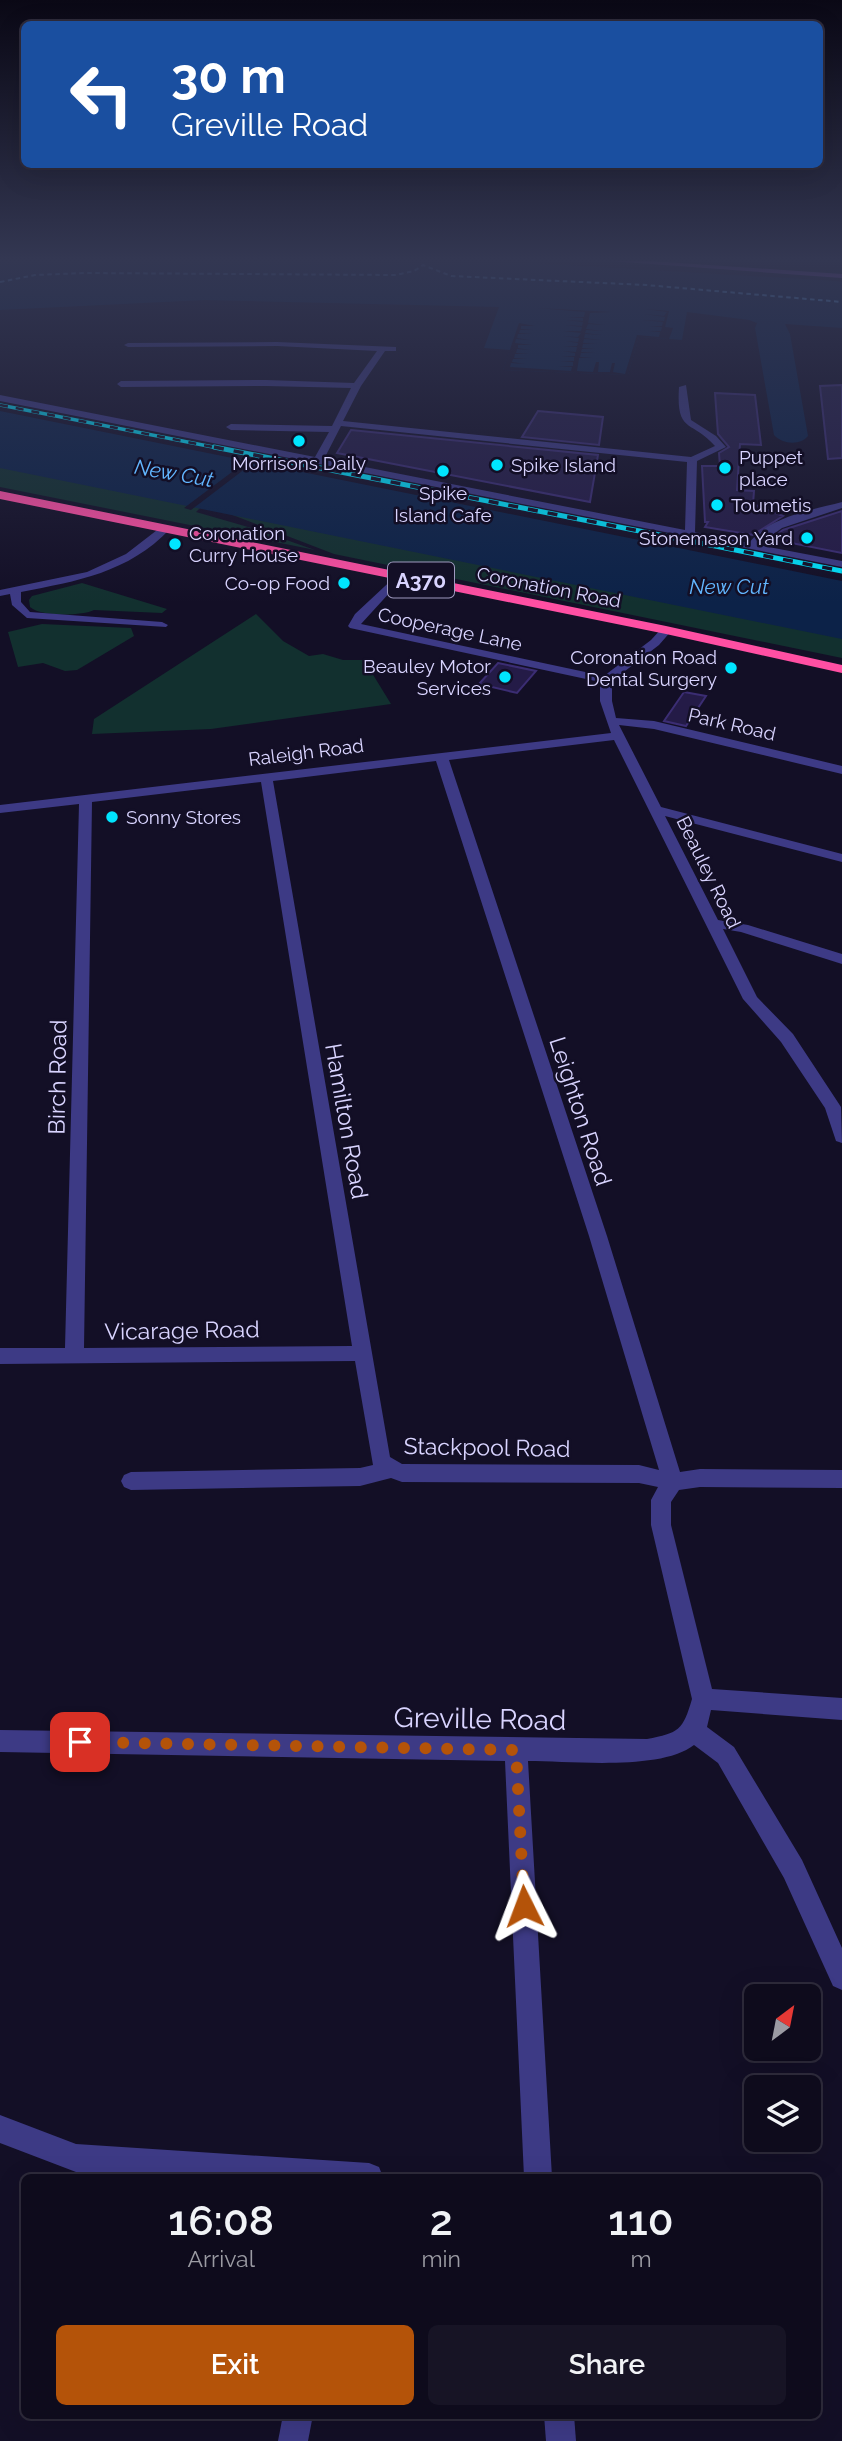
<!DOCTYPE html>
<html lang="en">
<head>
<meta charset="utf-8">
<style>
  :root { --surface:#0e0b1c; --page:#171425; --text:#f1f3f6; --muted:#9b9ba3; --line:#2e2b3b; --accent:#b45309 }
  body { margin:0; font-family:Raleway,sans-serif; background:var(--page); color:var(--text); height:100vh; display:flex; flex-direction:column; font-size:26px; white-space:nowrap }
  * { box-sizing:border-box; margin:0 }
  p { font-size:23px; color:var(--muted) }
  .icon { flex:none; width:38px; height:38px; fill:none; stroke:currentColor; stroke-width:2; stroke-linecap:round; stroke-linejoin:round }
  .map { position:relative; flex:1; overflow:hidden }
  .side { position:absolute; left:21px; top:2174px; width:800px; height:245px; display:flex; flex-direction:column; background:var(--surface); border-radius:10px; box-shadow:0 7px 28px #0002,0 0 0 2px var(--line) }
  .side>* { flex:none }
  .top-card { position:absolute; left:21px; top:21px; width:802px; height:147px; border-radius:10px; box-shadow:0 7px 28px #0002,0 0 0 2px var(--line); background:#1a4fa0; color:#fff; overflow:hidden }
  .needle { width:46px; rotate:32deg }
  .fabs { position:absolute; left:744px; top:1984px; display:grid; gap:14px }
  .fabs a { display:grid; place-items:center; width:77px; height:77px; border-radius:10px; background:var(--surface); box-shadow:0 7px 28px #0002,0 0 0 2px var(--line); font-size:35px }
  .pin { position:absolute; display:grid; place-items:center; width:60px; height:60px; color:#fff; margin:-30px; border-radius:14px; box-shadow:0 4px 10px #0006 }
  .me { position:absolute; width:77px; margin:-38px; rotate:357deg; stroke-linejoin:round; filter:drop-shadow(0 0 5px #0008) }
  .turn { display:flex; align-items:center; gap:24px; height:147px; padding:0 35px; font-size:32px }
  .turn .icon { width:91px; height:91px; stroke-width:2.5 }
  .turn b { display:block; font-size:49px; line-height:60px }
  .eta { display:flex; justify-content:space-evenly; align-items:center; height:119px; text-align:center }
  .eta b { font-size:42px; font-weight:600; line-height:49px }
  .action { display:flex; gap:14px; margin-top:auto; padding:14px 35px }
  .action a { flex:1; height:80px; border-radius:10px; background:var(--accent); color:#fff; font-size:28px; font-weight:600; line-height:80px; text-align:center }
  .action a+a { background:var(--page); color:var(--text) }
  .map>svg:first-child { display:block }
  .green { fill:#12302f }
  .water { fill:#0c2248 }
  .pier { fill:#130f26 }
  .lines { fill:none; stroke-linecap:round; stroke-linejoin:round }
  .ferry { stroke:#62b6ff; stroke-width:2; stroke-dasharray:4.5 3.5; stroke-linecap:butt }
  .building { fill:#241b47; stroke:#3b2d73; stroke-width:2 }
  .minor { fill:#3d3a85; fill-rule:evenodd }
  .major { fill:#c25bff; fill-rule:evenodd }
  .highway { fill:#ff4fa3; fill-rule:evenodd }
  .rail-far1-casing { stroke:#00e5ff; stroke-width:3.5 }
  .rail-casing { stroke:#00e5ff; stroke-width:5 }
  .rail-far1 { stroke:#130f26; stroke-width:2.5; stroke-dasharray:8; stroke-linecap:butt }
  .rail { stroke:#130f26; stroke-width:3.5; stroke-dasharray:10; stroke-linecap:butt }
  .route { stroke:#b45309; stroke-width:12; stroke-dasharray:0 21.6 }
  .poi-dot { fill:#00e5ff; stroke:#130f26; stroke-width:2.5 }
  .labels { text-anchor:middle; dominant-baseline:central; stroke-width:5; stroke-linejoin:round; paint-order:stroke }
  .far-poi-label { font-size:19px; fill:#d9d4ff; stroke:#130f26; text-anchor:start }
  .far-street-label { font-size:19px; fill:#d9d4ff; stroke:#130f26 }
  .far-water-label { font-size:21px; font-style:italic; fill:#62b6ff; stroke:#130f26 }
  .shield { fill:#130f26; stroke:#9e99be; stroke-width:2 }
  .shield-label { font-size:21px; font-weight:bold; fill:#d9d4ff }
  .street-label { font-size:23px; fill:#d9d4ff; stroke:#130f26 }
  .near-street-label { font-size:28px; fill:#d9d4ff; stroke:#130f26 }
</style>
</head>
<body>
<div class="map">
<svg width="842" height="2441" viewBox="0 0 842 2441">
  <rect width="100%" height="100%" fill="#130f26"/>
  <g class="green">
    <polygon points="0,456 842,625 842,658 334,554 230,514 200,508 196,512 255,529 315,550 0,487"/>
    <path d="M 82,583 L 167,609 L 162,613 L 94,610 C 82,616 41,617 30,607 L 29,600 L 32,596 Z"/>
    <polygon points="256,614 283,641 309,656 323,654 343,660 364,660 391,704 211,729 92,734 94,719"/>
    <polygon points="42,624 131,628 134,636 77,670 65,671 43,663 18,667 8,632"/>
  </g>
  <g class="water">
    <path d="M 0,261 L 532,263 L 837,281 L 842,282 L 842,328 L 785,324 L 790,334 L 808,436 C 800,446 782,444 774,435 L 755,328 L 757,323 L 749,320 L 687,312 L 682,340 L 639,337 L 628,375 L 503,370 L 510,350 L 484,348 L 499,307 L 205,300 L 0,310 Z"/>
    <polygon points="0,411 842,581 842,639 0,468"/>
  </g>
  <g class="pier">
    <polygon points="537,308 612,312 590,313 589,318 606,319 589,318 588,323 605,325 588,324 586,329 603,331 586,330 585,333 602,335 585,334 584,338 601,340 584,339 583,343 597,344 583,344 582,348 595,349 582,349 581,352 595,353 581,353 580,357 593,358 579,358 577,371 593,372 596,362 599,362 598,372 610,372 612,363 615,363 613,372 625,374 637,335 659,337 660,332 648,331 661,331 662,327 649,326 662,326 663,322 642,320 664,321 665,317 644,314 664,316 667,312 645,309 669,311 665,327 673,328 669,339 639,337 628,375 503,370 519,323 535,326 521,326 521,329 533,330 520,330 519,333 532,334 518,334 517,338 530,340 516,339 515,343 532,345 518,345 518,348 530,350 517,349 516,353 529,354 515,354 514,358 527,359 513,359 512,362 525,364 511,363 510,367 571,371 572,367 558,366 573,366 573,362 560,361 574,361 574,357 561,356 575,356 575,353 562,351 576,352 577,347 563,346 577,346 578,343 565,341 578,342 579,338 562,336 578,337 581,333 563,331 581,331 582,327 565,325 582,326 583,322 566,320 583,321 583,318 567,317 584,317 585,312"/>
    <polygon points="232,455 258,459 191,510 184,508 248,460"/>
  </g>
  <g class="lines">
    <polyline class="ferry" points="0,282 35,275 85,273 396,275 414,271 423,265 451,276 646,285 842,302"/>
  </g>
  <g class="building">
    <polygon points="842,385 842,458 828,459 820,386"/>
    <polygon points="715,393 755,395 761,445 740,444 737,490 754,491 753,504 783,516 753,535 705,527 708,522 705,522 702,466 720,466 719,453 729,447 718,434"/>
    <polygon points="538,411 603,417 599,445 522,437"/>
    <polygon points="351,430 598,455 590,502 337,453"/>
    <polygon points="842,511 842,553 771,539 783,530"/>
    <polygon points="498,663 536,671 517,693 479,684"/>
    <polygon points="684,692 706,696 686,726 664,721"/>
  </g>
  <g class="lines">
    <g class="minor">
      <path d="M 277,342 L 396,347 L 396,351 L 385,351 L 361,386 L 343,421 L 691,457 L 715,446 C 691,419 676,434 679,387 L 686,385 L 691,420 L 716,436 L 726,447 L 697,461 L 695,532 L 749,543 C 768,517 812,510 842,502 L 842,508 L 782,528 L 758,545 L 842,561 L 842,567 L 0,401 L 0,395 L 315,457 L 329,432 L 231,430 L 226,427 L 231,424 L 332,426 L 351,388 L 266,386 L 121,387 L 117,384 L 121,381 L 266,380 L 354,383 L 377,351 L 277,346 L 128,347 L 124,345 L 128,343 ZM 341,426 L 687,462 L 685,530 L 324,459 Z"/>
      <path d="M 161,527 L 170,529 C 128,573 77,581 21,592 L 21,602 L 30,612 L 162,622 L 168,625 L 166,627 L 27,618 L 12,605 L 10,594 L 0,596 L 0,590 L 87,572 L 126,554 Z"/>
      <path d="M 399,573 L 403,574 L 403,578 L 361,624 L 604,676 L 651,640 L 662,628 L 670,628 L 672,630 L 659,645 L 612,681 L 612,701 L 616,718 L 654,721 L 842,766 L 842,774 L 654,729 L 619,725 L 661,807 L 842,854 L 842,862 L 665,816 L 718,920 L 748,925 L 842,954 L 842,964 L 741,932 L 723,929 L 757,997 L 793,1034 L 841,1107 L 842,1143 L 836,1141 L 825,1108 L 781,1042 L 743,999 L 614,740 L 449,760 L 607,1236 L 680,1472 L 700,1469 L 842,1470 L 842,1488 L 700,1487 L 679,1490 L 671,1502 L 671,1525 L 712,1689 L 842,1698 L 842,1720 L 711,1710 L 707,1727 L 734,1747 L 802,1860 L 842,1948 L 842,1990 L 833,1986 L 784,1878 L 718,1763 L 694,1745 C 661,1771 571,1761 528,1761 L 552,2177 L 524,2177 L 505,1761 L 0,1752 L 0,1730 L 647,1739 C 679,1733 683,1730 692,1699 L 651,1525 L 651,1500 L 658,1487 L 639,1483 L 402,1482 L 391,1478 L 360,1486 L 131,1490 L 124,1487 L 121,1481 L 124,1475 L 131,1472 L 360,1468 L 373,1465 L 355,1361 L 0,1364 L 0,1348 L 65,1348 L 79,804 L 0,813 L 0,805 L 611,733 L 600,701 L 600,682 L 350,628 L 348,626 L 355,614 ZM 436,761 L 589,1236 L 659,1470 L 639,1465 L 402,1464 L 390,1457 L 273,781 ZM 261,782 L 352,1346 L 84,1348 L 92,802 Z"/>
      <polygon points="0,2115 76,2144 369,2163 379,2167 383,2177 158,2177 76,2172 0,2143"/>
      <polygon points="283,2415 313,2415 308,2441 278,2441"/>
      <polygon points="544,2415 574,2415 576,2441 546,2441"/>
    </g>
    <polygon class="major" points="610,261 651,261 842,274 842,278"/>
    <polygon class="highway" points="0,491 666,626 842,665 842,673 666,634 0,499"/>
    <g class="rail-far1-casing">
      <polyline id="rail-far1" points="0,405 223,449"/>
    </g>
    <g class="rail-casing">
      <polyline id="rail" points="214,447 842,571"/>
    </g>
    <use href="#rail-far1" class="rail-far1"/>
    <use href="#rail" class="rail"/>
  </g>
  <linearGradient id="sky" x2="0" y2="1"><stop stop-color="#0a0815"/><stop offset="0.43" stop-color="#333752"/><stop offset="1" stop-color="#333752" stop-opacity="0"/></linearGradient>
  <rect width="842" height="603" fill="url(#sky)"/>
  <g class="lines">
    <polyline class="route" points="80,1742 516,1750 524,1906"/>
  </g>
  <g class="poi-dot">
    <circle cx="299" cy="441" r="7"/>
    <circle cx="497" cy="465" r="7"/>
    <circle cx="725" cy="468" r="7"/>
    <circle cx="443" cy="471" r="7"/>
    <circle cx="717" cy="505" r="7"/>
    <circle cx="807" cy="538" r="7"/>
    <circle cx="175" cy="544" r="7"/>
    <circle cx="344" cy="583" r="7"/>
    <circle cx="731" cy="668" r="7"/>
    <circle cx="505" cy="677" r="7"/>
    <circle cx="112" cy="817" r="7"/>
  </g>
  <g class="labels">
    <g class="far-poi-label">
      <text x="739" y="457">Puppet<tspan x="739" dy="22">place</tspan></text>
      <text x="299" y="463" text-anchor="middle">Morrisons Daily</text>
      <text x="511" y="465">Spike Island</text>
      <text x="443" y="493" text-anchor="middle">Spike<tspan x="443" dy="22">Island Cafe</tspan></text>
      <text x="731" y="505">Toumetis</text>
      <text x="189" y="533">Coronation<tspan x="189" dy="22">Curry House</tspan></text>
      <text x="793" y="538" text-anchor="end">Stonemason Yard</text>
      <text x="330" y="583" text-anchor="end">Co-op Food</text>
      <text x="717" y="657" text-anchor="end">Coronation Road<tspan x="717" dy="22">Dental Surgery</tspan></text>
      <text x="491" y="666" text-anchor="end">Beauley Motor<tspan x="491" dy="22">Services</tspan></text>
      <text x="126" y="817">Sonny Stores</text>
    </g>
    <g class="far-street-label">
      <text transform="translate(549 587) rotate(11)">Coronation Road</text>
      <text transform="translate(450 629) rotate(12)">Cooperage Lane</text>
      <text transform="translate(732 724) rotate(13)">Park Road</text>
      <text transform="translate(306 752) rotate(-7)">Raleigh Road</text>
      <text transform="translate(709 872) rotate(64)">Beauley Road</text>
    </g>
    <g class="far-water-label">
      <text transform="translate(174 473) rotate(10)">New Cut</text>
      <text x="729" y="586">New Cut</text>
    </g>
    <rect class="shield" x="388" y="562.5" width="66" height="35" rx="5"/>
    <g class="shield-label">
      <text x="421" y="580">A370</text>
    </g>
    <g class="street-label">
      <text transform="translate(57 1077) rotate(-89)">Birch Road</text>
      <text transform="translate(581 1111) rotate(72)">Leighton Road</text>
      <text transform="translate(347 1121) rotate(80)">Hamilton Road</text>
      <text transform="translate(182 1330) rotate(-1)">Vicarage Road</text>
      <text transform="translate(487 1447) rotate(1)">Stackpool Road</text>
    </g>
    <g class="near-street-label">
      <text transform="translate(480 1719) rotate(1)">Greville Road</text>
    </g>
  </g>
</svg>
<div class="fabs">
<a><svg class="needle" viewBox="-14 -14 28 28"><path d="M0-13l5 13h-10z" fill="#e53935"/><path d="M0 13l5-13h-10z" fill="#9b9ba3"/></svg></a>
<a><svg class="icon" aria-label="layers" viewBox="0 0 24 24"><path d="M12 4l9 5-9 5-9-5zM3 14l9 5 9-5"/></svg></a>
</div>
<div class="pin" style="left:80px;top:1742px;background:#d93025"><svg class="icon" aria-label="arrive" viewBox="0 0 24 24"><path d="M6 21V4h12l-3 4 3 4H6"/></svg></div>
<svg class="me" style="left:524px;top:1906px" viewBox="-20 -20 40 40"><path d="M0-17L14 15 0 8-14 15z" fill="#b45309" stroke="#fff" stroke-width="4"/></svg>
<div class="top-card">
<div class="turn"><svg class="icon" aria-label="left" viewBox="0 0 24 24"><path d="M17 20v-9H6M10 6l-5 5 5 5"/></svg><div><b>30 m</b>Greville Road</div></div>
</div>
<section class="side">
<div class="eta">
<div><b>16:08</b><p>Arrival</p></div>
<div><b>2</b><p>min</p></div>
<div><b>110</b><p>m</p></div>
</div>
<div class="action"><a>Exit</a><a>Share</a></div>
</section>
</div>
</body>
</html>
